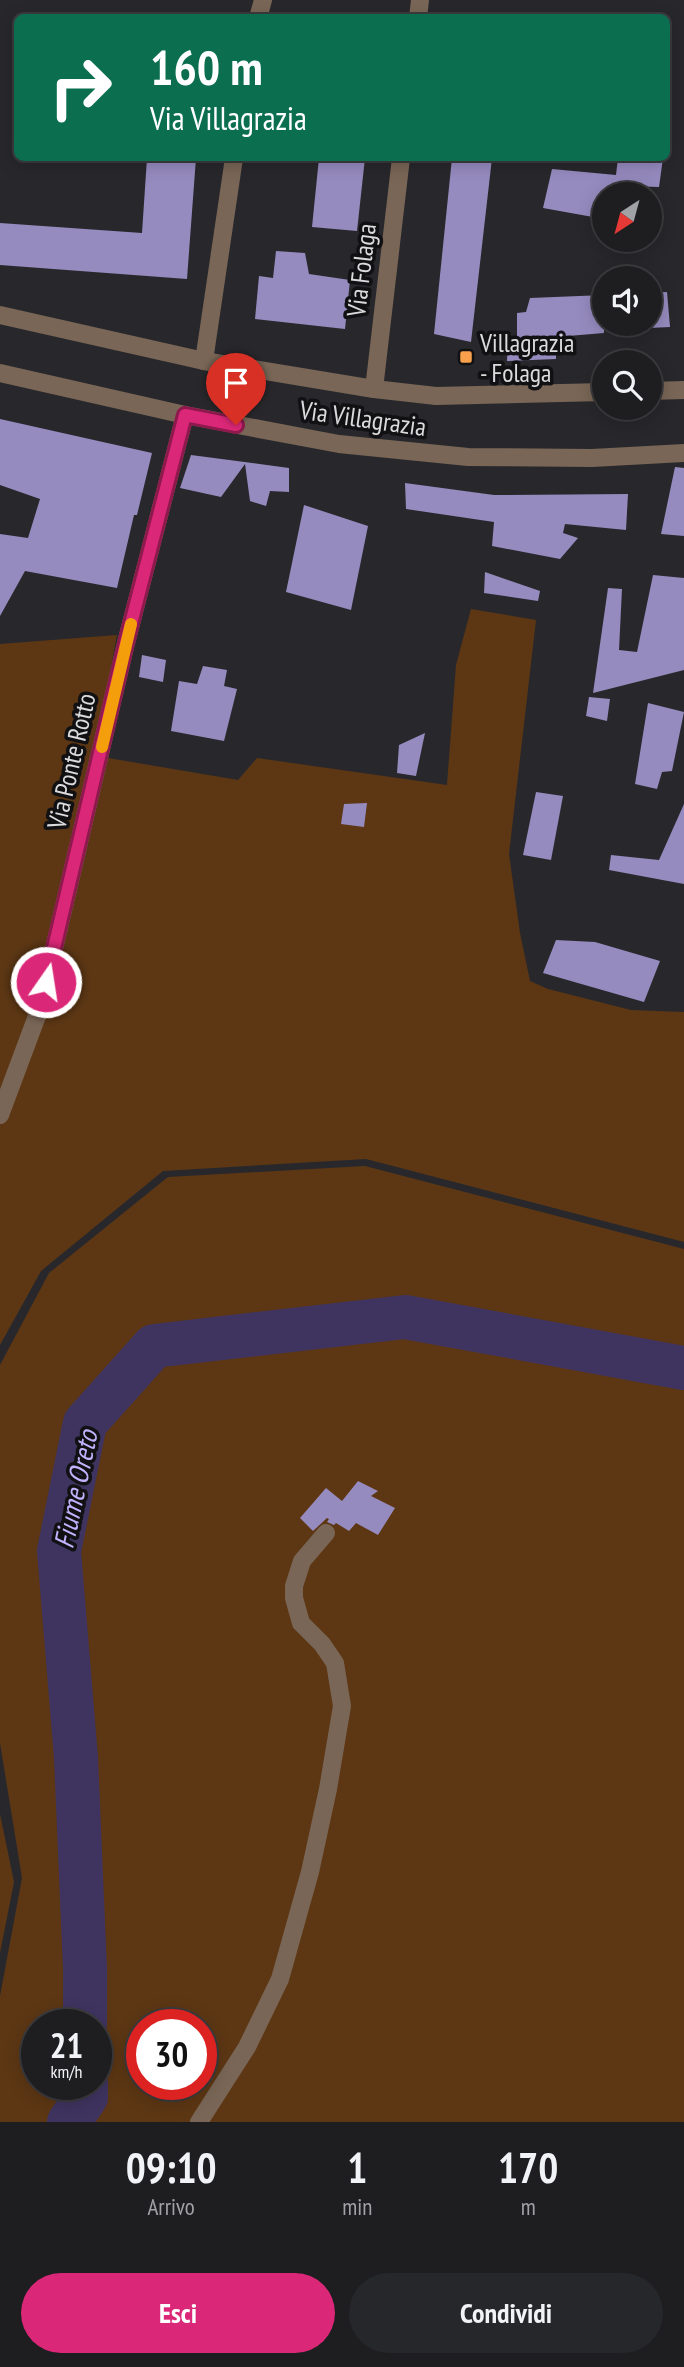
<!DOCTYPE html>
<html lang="it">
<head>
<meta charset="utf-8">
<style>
  :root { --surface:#1e1e21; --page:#26272a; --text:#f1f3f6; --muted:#a1a2a5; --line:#3c3c3f; --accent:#db2777 }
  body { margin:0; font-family:"PT Sans Narrow",sans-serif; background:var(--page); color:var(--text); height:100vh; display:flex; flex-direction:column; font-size:26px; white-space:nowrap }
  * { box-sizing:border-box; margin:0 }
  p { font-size:23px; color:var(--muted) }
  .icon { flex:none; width:38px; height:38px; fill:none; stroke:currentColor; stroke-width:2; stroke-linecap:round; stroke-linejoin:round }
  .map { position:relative; height:2122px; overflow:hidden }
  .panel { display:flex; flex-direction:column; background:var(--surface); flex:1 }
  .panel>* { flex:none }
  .guide { position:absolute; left:14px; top:14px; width:656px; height:147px; border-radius:10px; box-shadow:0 4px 18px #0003,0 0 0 2px var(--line); background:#0b6e4f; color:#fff; overflow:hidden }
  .needle { width:46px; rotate:216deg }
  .controls { position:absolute; left:592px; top:182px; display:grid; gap:14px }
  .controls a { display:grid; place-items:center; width:70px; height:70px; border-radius:50%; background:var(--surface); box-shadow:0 4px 18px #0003,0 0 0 2px var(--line); font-size:35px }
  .speed { position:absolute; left:21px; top:2009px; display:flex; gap:14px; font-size:35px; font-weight:700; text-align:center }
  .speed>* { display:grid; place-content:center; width:91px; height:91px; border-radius:50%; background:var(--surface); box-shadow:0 4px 18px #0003,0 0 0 2px var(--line); line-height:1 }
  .speed small { font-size:18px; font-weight:400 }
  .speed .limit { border:10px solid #d22; background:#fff; color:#111 }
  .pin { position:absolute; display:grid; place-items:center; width:60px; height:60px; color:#fff; margin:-72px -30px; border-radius:50% 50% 50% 0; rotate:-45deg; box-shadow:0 0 7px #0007 }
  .pin .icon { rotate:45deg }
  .me { position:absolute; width:77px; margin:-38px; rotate:13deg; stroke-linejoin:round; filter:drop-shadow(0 0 5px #0008) }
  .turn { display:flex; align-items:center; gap:24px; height:147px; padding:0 21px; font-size:32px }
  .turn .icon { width:91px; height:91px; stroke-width:2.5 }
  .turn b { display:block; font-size:49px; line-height:60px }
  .eta { display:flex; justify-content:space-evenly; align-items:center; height:119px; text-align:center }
  .eta b { font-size:42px; font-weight:800; line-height:49px }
  .cta { display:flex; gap:14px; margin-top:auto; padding:14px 21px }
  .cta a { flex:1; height:80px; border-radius:42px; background:var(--accent); color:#fff; font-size:28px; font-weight:800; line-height:80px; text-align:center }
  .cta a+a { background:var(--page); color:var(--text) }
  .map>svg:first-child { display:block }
  .grass { fill:#5d3714; fill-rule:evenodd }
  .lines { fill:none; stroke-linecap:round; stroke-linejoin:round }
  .river { stroke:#3f3460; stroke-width:44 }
  .building { fill:#968bbf }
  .minor { stroke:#796656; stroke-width:18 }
  .route-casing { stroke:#8e194d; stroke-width:18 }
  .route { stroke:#db2777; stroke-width:12 }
  .slow { stroke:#f59e0b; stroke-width:12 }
  .poi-dot { fill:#f9a04c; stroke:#111113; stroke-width:2.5 }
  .labels { text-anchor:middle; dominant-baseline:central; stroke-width:7; stroke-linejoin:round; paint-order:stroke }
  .street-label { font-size:26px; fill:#dbdbde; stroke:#111113 }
  .poi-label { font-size:26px; fill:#dbdbde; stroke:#111113; text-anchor:start }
  .water-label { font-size:28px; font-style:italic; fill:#c2b1fc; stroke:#111113 }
</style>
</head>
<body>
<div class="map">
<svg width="684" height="2122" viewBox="0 0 684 2122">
  <rect width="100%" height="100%" fill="#28282c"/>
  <g class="grass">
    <polygon points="471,609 536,620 509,854 520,933 530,981 548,989 631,1010 684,1012 684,1242 366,1159 163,1171 41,1271 0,1345 0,644 117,635 98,736 108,758 238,780 257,758 447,785 456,665"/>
    <path d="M 365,1166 L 684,1249 L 684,2122 L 0,2122 L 0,1996 L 22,1878 L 0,1743 L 0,1365 L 49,1273 L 168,1177 ZM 37,2025 L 96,2025 L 96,2084 L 37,2084 ZM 142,2025 L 201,2025 L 201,2084 L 142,2084 Z"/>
    <polygon points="0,1814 14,1882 0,1953"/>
  </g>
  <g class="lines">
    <g class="river">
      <polyline points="85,2025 85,1969 76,1758 59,1551 85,1423 154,1346 405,1317 684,1368"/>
      <polyline points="69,2122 86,2097 86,2084"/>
    </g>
  </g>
  <g class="building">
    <polygon points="147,158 196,158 187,279 0,265 0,223 142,233"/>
    <polygon points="319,158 365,158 357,231 312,227"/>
    <polygon points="452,158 492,158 471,342 434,334"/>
    <polygon points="618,158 663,158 659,187 626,186 625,194 604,194 604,219 543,208 552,169 616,175"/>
    <polygon points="276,251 305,253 309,274 350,280 345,329 255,319 259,276 273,278"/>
    <polygon points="667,292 670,327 649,328 649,293"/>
    <polygon points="604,295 604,333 556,337 556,359 507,361 508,340 517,337 517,313 526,312 530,298"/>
    <polygon points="0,419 152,453 137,515 134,515 117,588 25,571 0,616 0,534 28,538 40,499 0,485"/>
    <polygon points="191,455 289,468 289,492 270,491 266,506 250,501 245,464 221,497 180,488"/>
    <polygon points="675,467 684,468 684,536 661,534"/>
    <polygon points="405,483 494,495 628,494 626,530 565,524 563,533 578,538 560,559 492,546 494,522 406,509"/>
    <polygon points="304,505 368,526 351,610 286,592"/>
    <polygon points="485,572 540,591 538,601 484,593"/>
    <polygon points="653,575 684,578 684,670 593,693 608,588 622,589 619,650 637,652"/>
    <polygon points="142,655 166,660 163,682 139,677"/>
    <polygon points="203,666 227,670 224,686 237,689 224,741 171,731 179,681 197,684"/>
    <polygon points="589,697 610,699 607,721 586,716"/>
    <polygon points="648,703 684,712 672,771 662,772 657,789 635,784"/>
    <polygon points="425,733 416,776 397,773 399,745"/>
    <polygon points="536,792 563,796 551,860 523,855"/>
    <polygon points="367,803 364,827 341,824 344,804"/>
    <polygon points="684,804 684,884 609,870 611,855 659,860"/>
    <polygon points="556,940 595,942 660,961 644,1002 543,973"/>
    <polygon points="358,1481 378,1491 371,1496 395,1508 378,1535 356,1523 349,1531 336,1523 334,1525 327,1522 329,1519 327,1518 313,1531 300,1518 326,1488 342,1501"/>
  </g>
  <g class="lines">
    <g class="minor">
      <polyline points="258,18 263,0"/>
      <polyline points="418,18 420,0"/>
      <polyline points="0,315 204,361 374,389 436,396 604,392"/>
      <polyline points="204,361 234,158"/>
      <polyline points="0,373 185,415 339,444 468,457 592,458 684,453"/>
      <polyline points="374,389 401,158"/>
      <polyline points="649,391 684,390"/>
      <polyline points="0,1115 40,1008 126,643 185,415"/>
      <polyline points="199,2122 247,2047 280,1979 310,1872 328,1789 342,1706 335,1663 322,1644 301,1623 294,1598 294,1586 302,1561 326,1533"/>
    </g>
  </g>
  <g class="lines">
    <g class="route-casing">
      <polyline id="route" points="46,982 126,643 185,415 236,425"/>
    </g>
    <use href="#route" class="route"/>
    <polyline class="slow" points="102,747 131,624"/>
  </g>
  <rect class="poi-dot" x="459" y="350" width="14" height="14" rx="3.5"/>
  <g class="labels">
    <g class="street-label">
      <text transform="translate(361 270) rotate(-83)">Via Folaga</text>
      <text transform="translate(363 418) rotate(8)">Via Villagrazia</text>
      <text transform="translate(71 761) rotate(-77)">Via Ponte Rotto</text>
    </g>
    <g class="poi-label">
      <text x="480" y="342">Villagrazia<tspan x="480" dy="30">- Folaga</tspan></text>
    </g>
    <g class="water-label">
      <text transform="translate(75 1489) rotate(-78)">Fiume Oreto</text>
    </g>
  </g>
</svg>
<div class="controls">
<a><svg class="needle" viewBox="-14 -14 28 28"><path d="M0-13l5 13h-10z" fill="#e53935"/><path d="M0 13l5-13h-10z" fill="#a1a2a5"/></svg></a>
<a><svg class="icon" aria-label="sound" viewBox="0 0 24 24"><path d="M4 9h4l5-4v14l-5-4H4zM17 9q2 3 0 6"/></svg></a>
<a><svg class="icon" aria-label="search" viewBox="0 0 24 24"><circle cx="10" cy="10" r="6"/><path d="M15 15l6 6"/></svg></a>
</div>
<div class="speed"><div>21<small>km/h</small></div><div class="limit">30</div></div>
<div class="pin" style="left:236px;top:425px;background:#d93025"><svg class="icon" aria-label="arrive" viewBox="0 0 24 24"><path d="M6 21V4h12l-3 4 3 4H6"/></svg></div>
<svg class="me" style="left:46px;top:982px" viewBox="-20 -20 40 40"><circle r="17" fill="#db2777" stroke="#fff" stroke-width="3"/><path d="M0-11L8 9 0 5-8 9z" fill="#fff"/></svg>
<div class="guide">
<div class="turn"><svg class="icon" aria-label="right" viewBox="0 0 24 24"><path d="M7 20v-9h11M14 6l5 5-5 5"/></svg><div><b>160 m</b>Via Villagrazia</div></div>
</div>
</div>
<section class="panel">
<div class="eta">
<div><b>09:10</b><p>Arrivo</p></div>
<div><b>1</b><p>min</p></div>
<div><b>170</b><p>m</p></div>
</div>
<div class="cta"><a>Esci</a><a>Condividi</a></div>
</section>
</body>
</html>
